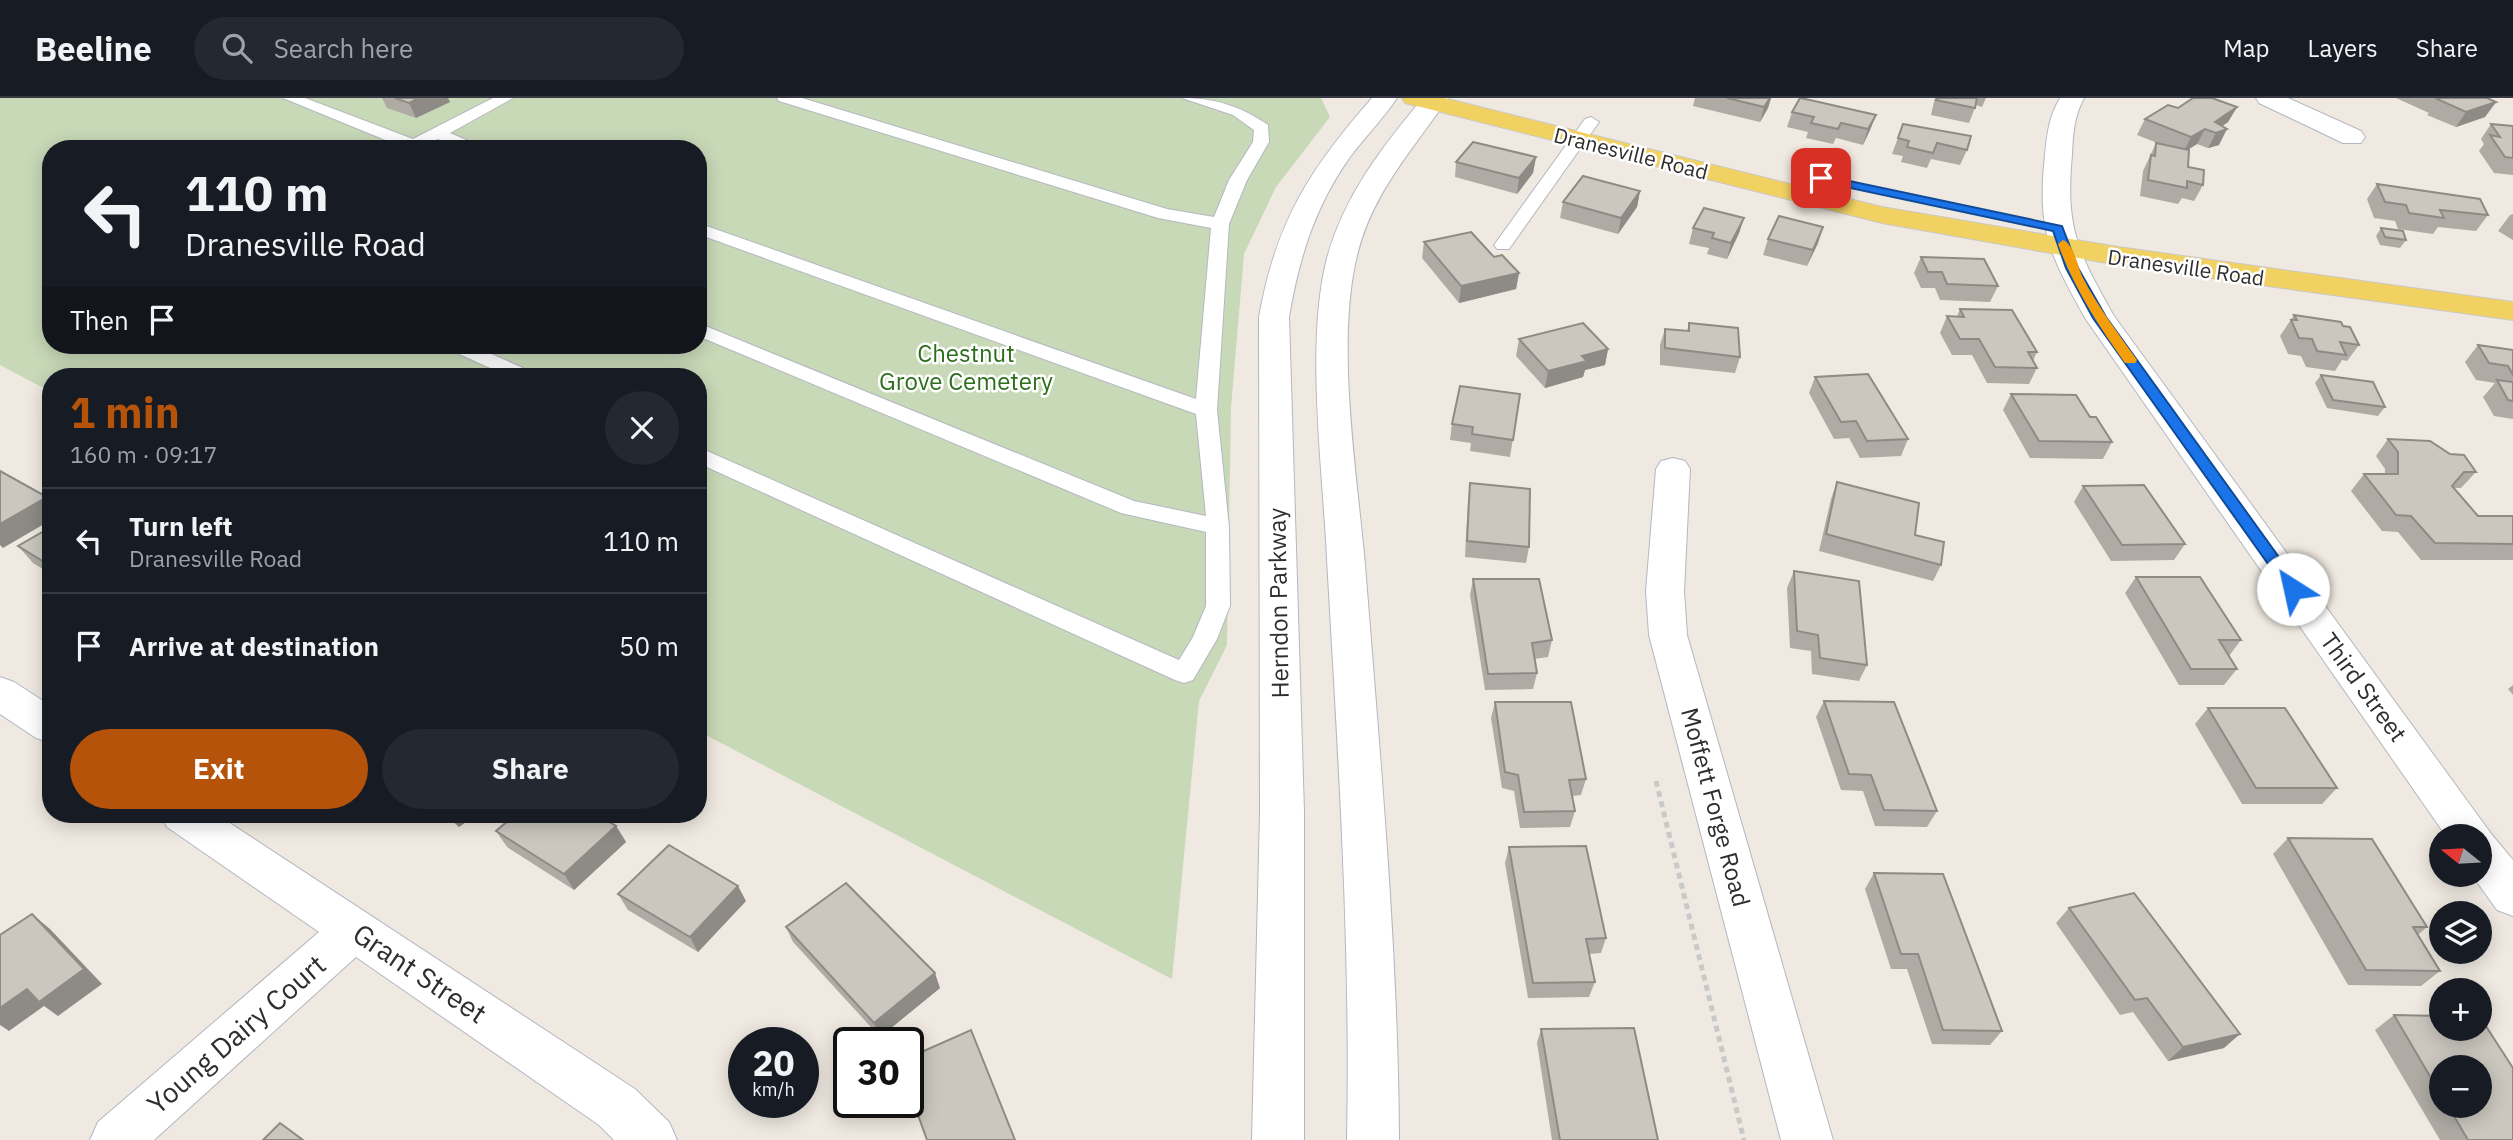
<!DOCTYPE html>
<html lang="en">
<head>
<meta charset="utf-8">
<style>
  :root { --surface:#171b24; --page:#242831; --text:#f1f3f6; --muted:#9ea1a6; --line:#363941; --accent:#b45309 }
  body { margin:0; font-family:"IBM Plex Sans",sans-serif; background:var(--page); color:var(--text); height:100vh; display:flex; flex-direction:column; font-size:26px; white-space:nowrap }
  * { box-sizing:border-box; margin:0 }
  p { font-size:23px; color:var(--muted) }
  .icon { flex:none; width:38px; height:38px; fill:none; stroke:currentColor; stroke-width:2; stroke-linecap:round; stroke-linejoin:round }
  .map { position:relative; flex:1; overflow:hidden }
  .panel { position:absolute; left:42px; top:270px; width:665px; height:455px; display:flex; flex-direction:column; background:var(--surface); border-radius:28px; box-shadow:0 4px 18px #0003 }
  .panel>* { flex:none }
  .banner { position:absolute; left:42px; top:42px; width:665px; height:214px; border-radius:28px; box-shadow:0 4px 18px #0003; background:#171b24; color:var(--text); overflow:hidden }
  .needle { width:46px; rotate:288deg }
  .buttons { position:absolute; left:2429px; top:726px; display:grid; gap:14px }
  .buttons a { display:grid; place-items:center; width:63px; height:63px; border-radius:50%; background:var(--surface); box-shadow:0 4px 18px #0003; font-size:35px }
  .speed { position:absolute; left:728px; top:929px; display:flex; gap:14px; font-size:35px; font-weight:700; text-align:center }
  .speed>* { display:grid; place-content:center; width:91px; height:91px; border-radius:50%; background:var(--surface); box-shadow:0 4px 18px #0003; line-height:1 }
  .speed small { font-size:18px; font-weight:400 }
  .speed .limit { border:4px solid #111; border-radius:10px; background:#fff; color:#111 }
  .pin { position:absolute; display:grid; place-items:center; width:60px; height:60px; color:#fff; margin:-30px; border-radius:14px; box-shadow:0 4px 10px #0006 }
  .me { position:absolute; width:77px; margin:-38px; rotate:325deg; stroke-linejoin:round; filter:drop-shadow(0 0 5px #0008) }
  .turn { display:flex; align-items:center; gap:24px; height:147px; padding:0 28px; font-size:32px }
  .turn .icon { width:91px; height:91px; stroke-width:2.5 }
  .turn b { display:block; font-size:49px; line-height:60px }
  .then { display:flex; align-items:center; height:66px; padding:0 28px; background:#0003; gap:14px; font-size:26px }
  .round { display:grid; place-items:center; flex:none; width:74px; height:74px; border-radius:37px; background:var(--page) }
  .summary { display:flex; align-items:center; justify-content:space-between; height:119px; padding:0 28px }
  h1 { font-size:42px; font-weight:800; line-height:52px; color:var(--accent) }
  .cta { display:flex; gap:14px; margin-top:auto; padding:14px 28px }
  .cta a { flex:1; height:80px; border-radius:42px; background:var(--accent); color:#fff; font-size:28px; font-weight:800; line-height:80px; text-align:center }
  .cta a+a { background:var(--page); color:var(--text) }
  ul { padding:0; list-style:none }
  li { display:flex; align-items:center; gap:21px; height:105px; padding:0 28px; border-top:2px solid var(--line) }
  li div { flex:1 }
  li b { display:block; font-size:26px }
  li em { font-style:normal }
  header { display:flex; align-items:center; gap:42px; box-sizing:border-box; height:98px; padding:0 35px; background:var(--surface); border-bottom:2px solid var(--line) }
  header strong { font-size:33px }
  nav { display:flex; gap:38px; margin-inline-start:auto; font-size:24px }
  .search { width:490px; height:63px; background:var(--page); display:flex; align-items:center; gap:18px; box-sizing:border-box; padding:0 24px; border-radius:38px; color:var(--muted); font-size:26px }
  .map>svg:first-child { display:block }
  .cemetery { fill:#c8d9b8; fill-rule:evenodd }
  .lines { fill:none; stroke-linecap:round; stroke-linejoin:round }
  .lane-casing { stroke:#b4b7c1; stroke-width:2 }
  .street-casing { stroke:#b4b7c1; stroke-width:2 }
  .secondary-casing { stroke:#b4b7c1; stroke-width:2 }
  .primary-casing { stroke:#c9c9c9; stroke-width:2 }
  .path { stroke:#c9c9c9; stroke-width:5; stroke-dasharray:6 4.5; stroke-linecap:butt }
  .lane { fill:#fff; fill-rule:evenodd }
  .street { fill:#fff; fill-rule:evenodd }
  .secondary { fill:#fff; fill-rule:evenodd }
  .primary { fill:#f2d163; fill-rule:evenodd }
  .wall { fill:#afaba4; fill-rule:evenodd }
  .shaded-wall { fill:#8e8b86 }
  .building { fill:#cbc7bf; stroke:#8e8b86; stroke-width:2 }
  .route { fill:#1a73e8; stroke:#114b97; stroke-width:2 }
  .slow { fill:#f59e0b }
  .labels { text-anchor:middle; dominant-baseline:central; stroke-width:5; stroke-linejoin:round; paint-order:stroke }
  .far-street-label { font-size:21px; fill:#2e2e2e; stroke:#fff }
  .park-label { font-size:24px; fill:#2c6e1b; stroke:#fff }
  .street-label { font-size:24px; fill:#2e2e2e; stroke:#fff }
  .near-street-label { font-size:28px; fill:#2e2e2e; stroke:#fff }
</style>
</head>
<body>
<header>
<strong>Beeline</strong>
<div class="search"><svg class="icon" aria-label="search" viewBox="0 0 24 24"><circle cx="10" cy="10" r="6"/><path d="M15 15l6 6"/></svg>Search here</div>
<nav><a>Map</a><a>Layers</a><a>Share</a></nav>
</header>
<div class="map">
<svg width="2513" height="1042" viewBox="0 0 2513 1042">
  <rect width="100%" height="100%" fill="#efe9e1"/>
  <path class="cemetery" d="M 0,0 L 1321,0 L 1330,19 L 1276,89 L 1244,156 L 1231,310 L 1227,547 L 1199,603 L 1172,881 L 698,633 L 698,278 L 51,278 L 51,294 L 0,267 ZM 51,51 L 698,51 L 698,247 L 51,247 Z"/>
  <g class="lines">
    <g class="lane-casing">
      <g id="lane">
        <polygon points="283,0 305,0 413,41 493,0 513,0 450,35 487,51 463,51 438,41 419,51 398,51 400,48"/>
        <path d="M 777,0 L 802,0 L 1167,111 L 1214,119 L 1229,82 L 1253,44 L 1254,32 L 1233,17 L 1182,0 C 1215,0 1240,8 1268,27 L 1269,44 L 1247,82 L 1229,126 L 1217,312 L 1229,429 L 1230,508 L 1217,541 L 1193,582 L 1184,585 L 1175,582 L 698,365 L 698,349 L 1179,562 L 1193,539 L 1206,508 L 1206,434 L 1121,415 L 698,238 L 698,225 L 1134,403 L 1206,418 L 1196,316 L 698,136 L 698,125 L 1196,301 L 1211,130 L 1158,120 L 779,3 Z"/>
        <polygon points="1591,19 1599,24 1509,151 1497,151 1494,147 1497,143 1585,21"/>
        <polygon points="445,247 471,247 532,274 535,278 508,278 448,251"/>
      </g>
    </g>
    <g class="street-casing">
      <g id="street">
        <path d="M 2060,0 L 2084,0 C 2074,19 2073,35 2072,57 C 2065,131 2078,154 2114,218 L 2492,737 L 2513,762 L 2513,818 L 2497,812 L 2472,777 L 2480,777 L 2480,738 L 2446,738 L 2085,220 C 2049,155 2037,132 2045,57 C 2047,35 2049,19 2060,0 Z"/>
        <polygon points="2256,0 2288,0 2361,33 2365,39 2361,45 2343,45 2259,5"/>
        <polygon points="1673,360 1685,363 1690,371 1684,493 1687,537 1833,1042 1781,1042 1649,537 1646,493 1656,371 1661,363"/>
        <polygon points="0,579 14,584 51,608 51,645 36,640 0,616"/>
        <polygon points="160,716 216,716 635,991 669,1024 677,1042 614,1042 599,1027 356,859 154,1042 90,1042 98,1024 319,834 167,729"/>
      </g>
    </g>
    <g class="secondary-casing">
      <g id="secondary">
        <path d="M 1372,0 L 1397,0 C 1383,21 1365,39 1350,59 C 1315,108 1299,160 1289,219 L 1304,714 L 1304,1042 L 1252,1042 L 1260,714 L 1259,219 C 1276,124 1309,72 1372,0 Z"/>
        <path d="M 1423,0 L 1448,0 C 1412,53 1370,97 1356,162 C 1336,250 1357,376 1365,467 C 1380,659 1398,850 1399,1042 L 1347,1042 C 1351,848 1338,655 1327,461 C 1323,372 1305,245 1327,160 C 1344,98 1382,49 1423,0 Z"/>
      </g>
    </g>
    <g class="primary-casing">
      <polygon id="primary" points="1402,0 1444,0 1882,109 2118,149 2513,204 2513,222 2118,167 1882,125 1405,5"/>
    </g>
    <polyline class="path" points="1656,683 1744,1042"/>
    <use href="#lane" class="lane"/>
    <use href="#street" class="street"/>
    <use href="#secondary" class="secondary"/>
    <use href="#primary" class="primary"/>
  </g>
  <g class="wall">
    <polygon points="382,0 448,0 450,4 416,20 387,10"/>
    <polygon points="1695,0 1771,0 1768,10 1760,24 1693,8"/>
    <polygon points="1935,0 1986,0 1982,9 1976,7 1969,25 1931,17"/>
    <polygon points="2396,0 2487,0 2496,4 2485,19 2456,29 2427,17 2429,15"/>
    <polygon points="2237,9 2228,24 2222,28 2219,47 2208,50 2197,46 2188,51 2188,69 2203,87 2194,103 2182,100 2178,106 2140,98 2143,73 2156,45 2160,46 2137,37 2145,21 2178,10"/>
    <polygon points="1792,14 1876,17 1870,32 1863,47 1836,40 1833,46 1806,40 1808,34 1787,29"/>
    <polygon points="1903,26 1967,52 1960,67 1931,61 1927,70 1901,64 1903,58 1892,56"/>
    <polygon points="2491,26 2513,28 2513,77 2494,75 2479,53 2484,46 2481,41"/>
    <polygon points="1536,59 1533,75 1517,96 1455,79 1456,64"/>
    <polygon points="2377,86 2488,117 2476,133 2438,129 2433,136 2398,131 2395,123 2374,120 2367,101"/>
    <polygon points="1640,93 1637,109 1618,136 1560,120 1563,104"/>
    <polygon points="2513,116 2513,142 2498,133 2510,117"/>
    <polygon points="1744,120 1739,135 1727,161 1707,156 1709,150 1689,146 1693,130"/>
    <polygon points="1823,129 1818,145 1807,168 1763,157 1768,141"/>
    <polygon points="2381,130 2406,142 2400,150 2380,147 2376,138"/>
    <polygon points="1424,144 1494,159 1519,175 1516,191 1459,205 1422,160"/>
    <polygon points="1921,159 1998,188 1990,204 1940,202 1935,190 1921,190 1914,175"/>
    <polygon points="1960,211 2037,254 2033,263 2037,270 2029,286 1987,285 1972,257 1952,257 1940,235 1947,218 1957,218"/>
    <polygon points="2294,217 2359,247 2347,263 2342,262 2335,273 2306,269 2301,258 2288,256 2280,238"/>
    <polygon points="1689,225 1740,259 1735,275 1660,267 1660,247 1665,231 1687,233"/>
    <polygon points="1519,241 1608,251 1605,267 1585,272 1583,279 1545,290 1516,258"/>
    <polygon points="2478,247 2513,252 2513,321 2494,318 2483,299 2495,285 2476,282 2465,264"/>
    <polygon points="2321,277 2385,309 2378,318 2327,310 2315,285"/>
    <polygon points="1815,279 1908,341 1901,358 1860,360 1849,340 1834,341 1809,295"/>
    <polygon points="1520,296 1510,359 1470,353 1471,345 1450,342 1452,326"/>
    <polygon points="2011,296 2090,319 2112,344 2103,361 2030,360 2003,312"/>
    <polygon points="2388,341 2476,374 2461,390 2454,390 2478,418 2513,418 2513,462 2421,462 2398,434 2382,433 2351,393 2364,376 2385,376 2385,371 2376,358"/>
    <polygon points="1837,384 1915,437 1941,467 1933,483 1819,453 1831,401"/>
    <polygon points="1470,385 1529,449 1526,465 1465,459 1468,402"/>
    <polygon points="2083,388 2185,446 2174,462 2111,463 2074,404"/>
    <polygon points="51,429 51,476 33,465 18,448"/>
    <polygon points="1794,473 1867,567 1859,583 1812,576 1811,553 1790,550 1787,490"/>
    <polygon points="2136,479 2241,542 2229,558 2237,571 2224,587 2179,587 2125,495"/>
    <polygon points="1473,481 1552,542 1548,559 1534,561 1537,575 1533,591 1485,592 1470,497"/>
    <polygon points="2513,587 2513,597 2508,591"/>
    <polygon points="1824,603 1937,713 1927,729 1875,728 1863,693 1841,692 1816,619"/>
    <polygon points="1495,604 1586,681 1581,697 1572,698 1575,713 1570,729 1520,730 1514,693 1502,690 1491,620"/>
    <polygon points="2208,610 2337,690 2322,706 2242,706 2195,626"/>
    <polygon points="443,716 477,716 459,729"/>
    <polygon points="616,728 626,744 574,792 507,749 496,733"/>
    <polygon points="2288,740 2427,829 2418,837 2440,873 2421,888 2348,887 2273,756"/>
    <polygon points="1509,749 1606,840 1601,855 1589,856 1595,884 1589,899 1528,900 1505,765"/>
    <polygon points="1874,775 2002,933 1990,947 1932,946 1907,871 1891,871 1865,791"/>
    <polygon points="618,796 746,803 698,854 628,812"/>
    <polygon points="2069,810 2224,950 2168,963 2133,914 2120,917 2056,825"/>
    <polygon points="786,829 940,890 880,939 793,844"/>
    <path d="M 2394,917 L 2513,1042 L 2440,1042 L 2375,932 ZM 2441,970 L 2480,1008 L 2441,1008 Z"/>
    <polygon points="1541,931 1658,1042 1552,1042 1537,945"/>
  </g>
  <g class="shaded-wall">
    <polygon points="419,0 448,0 450,4 416,20 409,5"/>
    <polygon points="1770,0 1771,0 1768,10 1760,24 1764,9"/>
    <polygon points="2496,4 2485,19 2456,29 2466,14"/>
    <polygon points="2237,9 2228,24 2214,34 2215,24"/>
    <polygon points="1876,17 1870,32 1863,47 1868,31"/>
    <polygon points="2205,31 2197,46 2183,55 2191,39"/>
    <polygon points="2227,31 2219,47 2208,50 2216,35"/>
    <polygon points="1536,59 1533,75 1517,96 1519,80"/>
    <polygon points="1640,93 1637,109 1618,136 1621,120"/>
    <polygon points="1744,120 1739,135 1727,161 1731,145"/>
    <polygon points="1823,129 1818,145 1807,168 1813,152"/>
    <polygon points="1519,175 1516,191 1459,205 1461,188"/>
    <polygon points="1608,251 1605,267 1585,272 1583,279 1545,290 1548,273 1582,258"/>
    <polygon points="47,399 51,404 51,422 3,450 0,447 0,426"/>
    <polygon points="449,716 477,716 459,729"/>
    <polygon points="616,728 626,744 574,792 564,776"/>
    <polygon points="738,788 746,803 698,854 690,839"/>
    <polygon points="32,816 50,831 102,886 58,918 44,908 9,933 0,927 0,910"/>
    <polygon points="935,875 940,890 880,939 874,925"/>
    <polygon points="2240,936 2224,950 2168,963 2183,949"/>
  </g>
  <g class="building">
    <polygon points="395,0 419,0 409,5"/>
    <polygon points="1727,0 1770,0 1764,9"/>
    <polygon points="1800,0 1801,0 1876,17 1868,31 1841,25 1838,31 1811,25 1814,19 1792,14"/>
    <polygon points="1937,0 1977,0 1975,10 1936,2"/>
    <polygon points="2193,0 2212,0 2237,9 2215,24 2227,31 2216,35 2205,31 2191,39 2145,21 2168,7 2178,10"/>
    <polygon points="2440,0 2487,0 2496,4 2466,14 2437,1"/>
    <polygon points="1903,26 1971,38 1967,52 1937,45 1933,55 1907,49 1909,43 1898,40"/>
    <polygon points="2491,26 2513,28 2513,60 2505,59 2490,37 2500,39"/>
    <polygon points="1473,44 1536,59 1519,80 1456,64"/>
    <polygon points="2156,45 2189,52 2188,69 2204,72 2203,87 2187,83 2187,90 2148,82 2151,57 2155,58"/>
    <polygon points="1583,78 1640,93 1621,120 1563,104"/>
    <polygon points="2377,86 2480,101 2488,117 2440,112 2444,120 2409,115 2406,107 2385,104"/>
    <polygon points="1704,110 1744,120 1731,145 1712,140 1714,135 1693,130"/>
    <polygon points="1779,118 1823,129 1813,152 1768,141"/>
    <polygon points="2381,130 2403,133 2406,142 2385,139"/>
    <polygon points="1471,134 1494,159 1502,157 1519,175 1461,188 1424,144"/>
    <polygon points="1921,159 1984,161 1998,188 1947,186 1942,174 1928,174"/>
    <polygon points="1960,211 2012,212 2037,254 2028,254 2037,270 1995,269 1979,241 1960,241 1947,218 1964,219"/>
    <polygon points="2294,217 2341,224 2343,228 2350,229 2359,247 2340,244 2346,257 2317,253 2312,241 2299,240 2291,222 2297,222"/>
    <polygon points="1583,225 1608,251 1582,258 1587,263 1548,273 1519,241"/>
    <polygon points="1689,225 1738,230 1740,259 1665,250 1665,231 1689,233"/>
    <polygon points="2478,247 2513,252 2513,277 2508,268 2489,265"/>
    <polygon points="1868,276 1908,341 1867,343 1856,323 1841,324 1815,279"/>
    <polygon points="2321,277 2373,284 2385,309 2333,302"/>
    <polygon points="2497,282 2513,284 2513,303 2508,302"/>
    <polygon points="1460,288 1520,296 1513,342 1472,336 1473,329 1452,326"/>
    <polygon points="2011,296 2076,297 2090,319 2096,319 2112,344 2039,343"/>
    <polygon points="2388,341 2430,343 2450,356 2464,357 2476,374 2464,374 2452,388 2478,418 2513,418 2513,446 2435,445 2411,418 2396,417 2364,376 2398,376 2398,354"/>
    <polygon points="0,373 47,399 0,426"/>
    <polygon points="1837,384 1919,405 1915,437 1944,444 1941,467 1826,436"/>
    <polygon points="1470,385 1530,391 1529,449 1467,443"/>
    <polygon points="2144,387 2185,446 2122,447 2083,388"/>
    <polygon points="51,429 51,468 18,448"/>
    <polygon points="1794,473 1859,483 1867,567 1820,560 1818,537 1797,533"/>
    <polygon points="2136,479 2200,479 2241,542 2219,542 2237,571 2191,571"/>
    <polygon points="1473,481 1539,481 1552,542 1532,545 1537,575 1488,576"/>
    <polygon points="1824,603 1894,604 1937,713 1884,712 1871,677 1849,676"/>
    <polygon points="1495,604 1571,604 1586,681 1569,682 1575,713 1524,714 1518,677 1505,674"/>
    <polygon points="2208,610 2285,610 2337,690 2256,690"/>
    <polygon points="516,716 596,716 616,728 564,776 496,733"/>
    <polygon points="2288,740 2372,741 2427,829 2413,829 2440,873 2366,872"/>
    <polygon points="669,747 738,788 690,839 618,796"/>
    <polygon points="1586,748 1606,840 1586,841 1595,884 1533,885 1509,749"/>
    <polygon points="1874,775 1943,776 2002,933 1943,932 1918,856 1901,856"/>
    <polygon points="846,785 935,875 874,925 786,829"/>
    <polygon points="2134,795 2240,936 2183,949 2147,900 2135,902 2069,810"/>
    <polygon points="32,816 84,871 39,904 27,891 0,910 0,837"/>
    <polygon points="2394,917 2441,918 2441,931 2480,931 2480,919 2513,970 2513,1042 2468,1042 2448,1008 2480,1008 2480,970 2441,970 2441,997"/>
    <polygon points="1634,930 1658,1042 1560,1042 1541,931"/>
    <polygon points="971,932 1015,1042 927,1042 908,989 908,960"/>
    <polygon points="280,1025 303,1042 263,1042"/>
  </g>
  <polygon class="route" points="1821,77 2062,128 2078,170 2106,219 2299,487 2299,494 2288,494 2093,220 2066,170 2053,133 1817,83 1816,80"/>
  <path class="slow" d="M 2063,142 C 2075,147 2077,169 2083,180 C 2098,209 2118,235 2137,262 L 2135,265 L 2125,265 C 2098,227 2074,190 2058,146 Z"/>
  <g class="labels">
    <g class="far-street-label">
      <text transform="translate(1631 55) rotate(14)">Dranesville Road</text>
      <text transform="translate(2186 169) rotate(8)">Dranesville Road</text>
    </g>
    <g class="park-label">
      <text x="966" y="255">Chestnut<tspan x="966" dy="28">Grove Cemetery</tspan></text>
    </g>
    <g class="street-label">
      <text transform="translate(1278 505) rotate(-91)">Herndon Parkway</text>
      <text transform="translate(2364 589) rotate(54)">Third Street</text>
      <text transform="translate(1716 709) rotate(75)">Moffett Forge Road</text>
    </g>
    <g class="near-street-label">
      <text transform="translate(420 875) rotate(34)">Grant Street</text>
      <text transform="translate(236 936) rotate(-41)">Young Dairy Court</text>
    </g>
  </g>
</svg>
<div class="buttons">
<a><svg class="needle" viewBox="-14 -14 28 28"><path d="M0-13l5 13h-10z" fill="#e53935"/><path d="M0 13l5-13h-10z" fill="#9ea1a6"/></svg></a>
<a><svg class="icon" aria-label="layers" viewBox="0 0 24 24"><path d="M12 4l9 5-9 5-9-5zM3 14l9 5 9-5"/></svg></a>
<a>+</a>
<a>−</a>
</div>
<div class="speed"><div>20<small>km/h</small></div><div class="limit">30</div></div>
<div class="pin" style="left:1821px;top:80px;background:#d93025"><svg class="icon" aria-label="arrive" viewBox="0 0 24 24"><path d="M6 21V4h12l-3 4 3 4H6"/></svg></div>
<svg class="me" style="left:2293px;top:491px" viewBox="-20 -20 40 40"><circle r="19" fill="#fff"/><path d="M0-13L10 11 0 6-10 11z" fill="#1a73e8"/></svg>
<div class="banner">
<div class="turn"><svg class="icon" aria-label="left" viewBox="0 0 24 24"><path d="M17 20v-9H6M10 6l-5 5 5 5"/></svg><div><b>110 m</b>Dranesville Road</div></div>
<div class="then">Then<svg class="icon" aria-label="arrive" viewBox="0 0 24 24"><path d="M6 21V4h12l-3 4 3 4H6"/></svg></div>
</div>
<section class="panel">
<div class="summary"><div><h1>1 min</h1><p>160 m · 09:17</p></div><a class="round"><svg class="icon" aria-label="close" viewBox="0 0 24 24"><path d="M6 6l12 12M18 6L6 18"/></svg></a></div>
<ul>
<li><svg class="icon" aria-label="left" viewBox="0 0 24 24"><path d="M17 20v-9H6M10 6l-5 5 5 5"/></svg><div><b>Turn left</b><p>Dranesville Road</p></div><em>110 m</em></li>
<li><svg class="icon" aria-label="arrive" viewBox="0 0 24 24"><path d="M6 21V4h12l-3 4 3 4H6"/></svg><div><b>Arrive at destination</b></div><em>50 m</em></li>
</ul>
<div class="cta"><a>Exit</a><a>Share</a></div>
</section>
</div>
</body>
</html>
